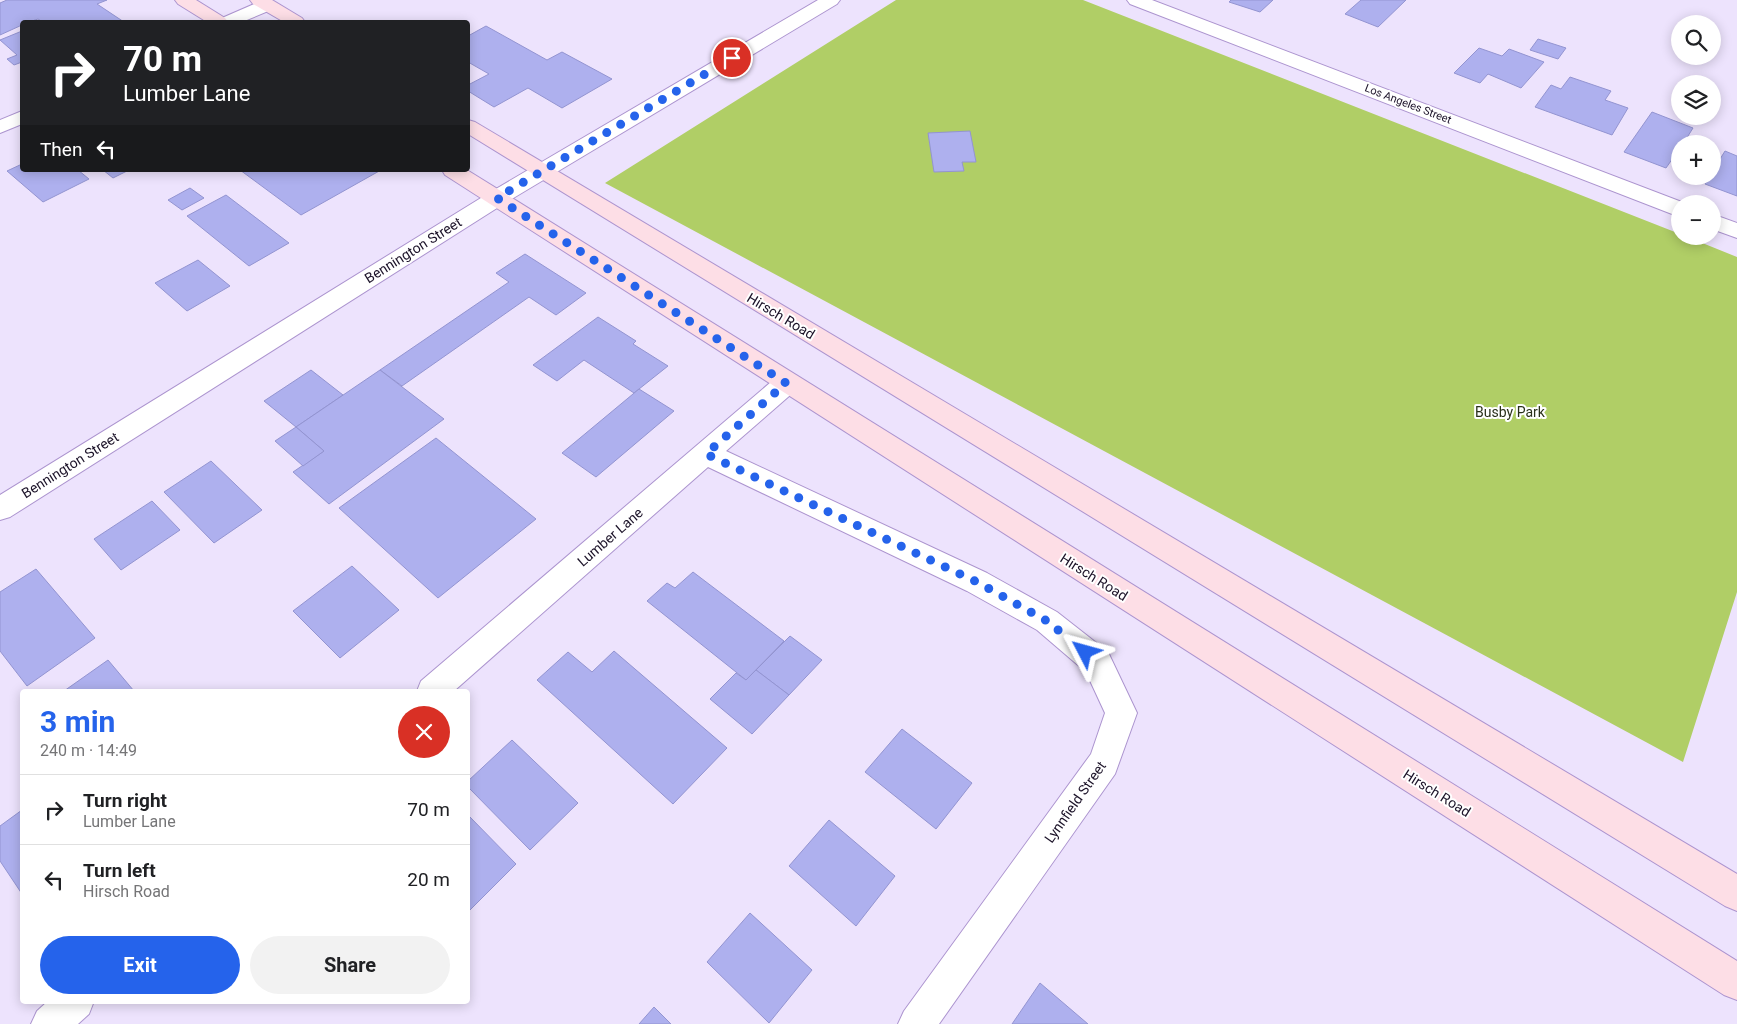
<!DOCTYPE html>
<html lang="en">
<head>
<meta charset="utf-8">
<style>
  :root { --surface:#fff; --page:#f2f2f2; --text:#202124; --muted:#757577; --line:#e0e0e0; --accent:#2563eb }
  body { margin:0; font-family:Roboto,sans-serif; background:var(--page); color:var(--text); height:100vh; display:flex; flex-direction:column; font-size:19px; white-space:nowrap }
  * { box-sizing:border-box; margin:0 }
  p { font-size:16px; color:var(--muted) }
  .icon { flex:none; width:28px; height:28px; fill:none; stroke:currentColor; stroke-width:2; stroke-linecap:round; stroke-linejoin:round }
  .map { position:relative; flex:1; overflow:hidden }
  .details { position:absolute; left:20px; top:689px; width:450px; height:315px; display:flex; flex-direction:column; background:var(--surface); border-radius:5px; box-shadow:0 2px 12px #0003 }
  .details>* { flex:none }
  .guide { position:absolute; left:20px; top:20px; width:450px; height:152px; border-radius:5px; box-shadow:0 2px 12px #0003; background:#202124; color:#fff; overflow:hidden }
  .tools { position:absolute; left:1671px; top:15px; display:grid; gap:10px }
  .tools a { display:grid; place-items:center; width:50px; height:50px; border-radius:50%; background:var(--surface); box-shadow:0 2px 12px #0003; font-size:25px }
  .pin { position:absolute; display:grid; place-items:center; width:42px; height:42px; color:#fff; margin:-21px; border:2px solid #fff; border-radius:50%; box-shadow:0 1px 5px #0007 }
  .me { position:absolute; width:55px; margin:-28px; rotate:309deg; stroke-linejoin:round; filter:drop-shadow(0 0 4px #0008) }
  .turn { display:flex; align-items:center; gap:18px; height:105px; padding:0 20px; font-size:22px }
  .turn .icon { width:65px; height:65px; stroke-width:2.5 }
  .turn b { display:block; font-size:35px; line-height:42px }
  .then { display:flex; align-items:center; height:48px; padding:0 20px; background:#0003; gap:10px; font-size:19px }
  .round { display:grid; place-items:center; flex:none; width:52px; height:52px; border-radius:26px; background:var(--page) }
  .headline { display:flex; align-items:center; justify-content:space-between; height:85px; padding:0 20px }
  h1 { font-size:30px; font-weight:700; line-height:38px; color:var(--accent) }
  .action { display:flex; gap:10px; margin-top:auto; padding:10px 20px }
  .action a { flex:1; height:58px; border-radius:30px; background:var(--accent); color:#fff; font-size:20px; font-weight:700; line-height:58px; text-align:center }
  .action a+a { background:var(--page); color:var(--text) }
  ul { padding:0; list-style:none }
  li { display:flex; align-items:center; gap:15px; height:70px; padding:0 20px; border-top:1px solid var(--line) }
  li div { flex:1 }
  li b { display:block; font-size:19px }
  li em { font-style:normal }
  .map>svg:first-child { display:block }
  .green { fill:#b0ce66 }
  .building { fill:#aeb0ee; stroke:#9394d1 }
  .lines { fill:none; stroke-linecap:round; stroke-linejoin:round }
  .minor-casing { stroke:#ac94cf; stroke-width:2 }
  .tertiary-casing { stroke:#ac94cf; stroke-width:2 }
  .secondary-casing { stroke:#ac94cf; stroke-width:2 }
  .minor { fill:#fff; fill-rule:evenodd }
  .tertiary { fill:#fff; fill-rule:evenodd }
  .secondary { fill:#fddee6; fill-rule:evenodd }
  .route { stroke:#2563eb; stroke-width:9; stroke-dasharray:0 16.2 }
  .labels { text-anchor:middle; dominant-baseline:central; stroke-width:4; stroke-linejoin:round; paint-order:stroke }
  .far-street-label { font-size:11px; fill:#1b1228; stroke:#fff }
  .street-label { font-size:14px; fill:#1b1228; stroke:#fff }
  .park-label { font-size:14px; fill:#29301a; stroke:#fff }
</style>
</head>
<body>
<div class="map">
<svg width="1737" height="1024" viewBox="0 0 1737 1024">
  <rect width="100%" height="100%" fill="#ede3fd"/>
  <polygon class="green" points="896,0 1083,0 1680,234 1680,236 1685,236 1737,257 1737,592 1683,762 605,183"/>
  <g class="building">
    <polygon points="7,0 107,0 97,4 124,22 43,22 38,19 29,22 22,22 22,25 0,35 0,3"/>
    <polygon points="1231,0 1273,0 1260,12 1229,2"/>
    <polygon points="1361,0 1406,0 1378,27 1345,14"/>
    <polygon points="486,26 547,60 562,52 612,79 562,108 528,88 494,107 468,91 468,85 489,74 468,62 468,36"/>
    <polygon points="22,31 22,62 14,65 7,59 17,55 0,40"/>
    <polygon points="1538,39 1566,48 1558,59 1530,50"/>
    <polygon points="1479,48 1502,56 1509,49 1544,62 1521,88 1488,74 1480,83 1454,73"/>
    <polygon points="1570,77 1611,91 1605,100 1628,108 1612,135 1535,107 1551,85 1561,89"/>
    <polygon points="1652,112 1693,128 1683,144 1680,144 1680,148 1666,168 1624,152"/>
    <polygon points="970,131 976,162 962,162 964,171 934,172 928,133"/>
    <polygon points="1725,151 1737,156 1737,196 1705,184 1710,176 1712,176 1712,172"/>
    <polygon points="22,164 22,170 78,170 89,179 43,202 7,171"/>
    <polygon points="103,170 129,170 113,178"/>
    <polygon points="240,170 381,170 301,215"/>
    <polygon points="190,188 204,198 182,210 168,200"/>
    <polygon points="226,195 289,243 249,266 187,216"/>
    <polygon points="525,254 586,293 556,315 529,297 402,386 380,370 509,282 496,273"/>
    <polygon points="198,260 230,286 187,311 155,283"/>
    <polygon points="598,317 636,341 633,344 668,366 634,393 584,360 557,381 533,365"/>
    <polygon points="311,370 343,395 296,427 264,401"/>
    <polygon points="380,370 444,419 329,504 293,472 324,451 296,427"/>
    <polygon points="639,389 674,411 596,477 562,453"/>
    <polygon points="296,427 324,451 303,466 275,441"/>
    <polygon points="436,438 536,519 438,598 339,508"/>
    <polygon points="211,461 262,510 214,543 164,492"/>
    <polygon points="152,501 180,530 121,570 94,539"/>
    <polygon points="352,566 399,610 340,658 293,611"/>
    <polygon points="36,569 95,638 27,686 0,651 0,592"/>
    <polygon points="693,572 784,641 746,680 647,601 667,583 675,588"/>
    <polygon points="790,636 822,660 789,695 756,670"/>
    <polygon points="614,651 727,748 673,804 537,680 568,652 592,672"/>
    <polygon points="108,660 134,691 64,691"/>
    <polygon points="756,670 789,695 752,734 710,699 736,673 746,680"/>
    <polygon points="902,729 972,783 936,829 865,772"/>
    <polygon points="512,740 578,803 530,850 468,787 468,781"/>
    <polygon points="22,810 22,894 0,861 0,826"/>
    <polygon points="468,815 516,864 468,912"/>
    <polygon points="829,820 895,876 856,926 789,866"/>
    <polygon points="750,913 812,970 769,1023 707,962"/>
    <polygon points="1040,983 1088,1024 1012,1024"/>
    <polygon points="654,1007 671,1024 639,1024"/>
  </g>
  <g class="lines">
    <g class="minor-casing">
      <g id="minor">
        <polygon points="268,0 273,1 276,5 273,9 242,22 219,22 222,18 261,1"/>
        <polygon points="1127,0 1152,0 1687,204 1680,204 1680,216 1672,214 1130,4"/>
        <polygon points="22,111 22,124 0,133 0,120"/>
        <polygon points="1712,214 1737,223 1737,238 1712,229"/>
        <polygon points="787,374 796,376 800,383 796,390 726,451 987,573 1057,612 1108,652 1137,713 1115,774 939,1024 898,1024 904,1011 1091,754 1105,713 1086,672 1037,630 967,591 708,467 454,691 417,691 421,681 778,376"/>
        <polygon points="48,1001 94,1001 89,1014 78,1024 31,1024 37,1011"/>
      </g>
    </g>
    <g class="tertiary-casing">
      <polygon id="tertiary" points="818,0 840,0 837,4 505,203 10,517 0,520 0,495 489,193"/>
    </g>
    <g class="secondary-casing">
      <g id="secondary">
        <polygon points="175,0 196,0 225,18 228,22 207,22 178,4"/>
        <polygon points="250,0 272,0 302,18 305,22 284,22 253,4"/>
        <polygon points="468,120 475,122 1737,874 1737,911 1725,906 468,134"/>
        <polygon points="442,170 467,170 1737,961 1737,1000 1724,995 445,175"/>
      </g>
    </g>
    <use href="#minor" class="minor"/>
    <use href="#tertiary" class="tertiary"/>
    <use href="#secondary" class="secondary"/>
  </g>
  <g class="lines">
    <polyline class="route" points="732,58 497,198 786,383 706,454 977,582 1047,621 1085,652"/>
  </g>
  <g class="labels">
    <g class="far-street-label">
      <text transform="translate(1408 104) rotate(21)">Los Angeles Street</text>
    </g>
    <g class="street-label">
      <text transform="translate(413 250) rotate(-32)">Bennington Street</text>
      <text transform="translate(781 316) rotate(31)">Hirsch Road</text>
      <text transform="translate(70 465) rotate(-32)">Bennington Street</text>
      <text transform="translate(610 537) rotate(-41)">Lumber Lane</text>
      <text transform="translate(1094 577) rotate(32)">Hirsch Road</text>
      <text transform="translate(1437 793) rotate(32)">Hirsch Road</text>
      <text transform="translate(1075 802) rotate(-55)">Lynnfield Street</text>
    </g>
    <g class="park-label">
      <text x="1510" y="412">Busby Park</text>
    </g>
  </g>
</svg>
<div class="tools">
<a><svg class="icon" aria-label="search" viewBox="0 0 24 24"><circle cx="10" cy="10" r="6"/><path d="M15 15l6 6"/></svg></a>
<a><svg class="icon" aria-label="layers" viewBox="0 0 24 24"><path d="M12 4l9 5-9 5-9-5zM3 14l9 5 9-5"/></svg></a>
<a>+</a>
<a>−</a>
</div>
<div class="pin" style="left:732px;top:58px;background:#d93025"><svg class="icon" aria-label="arrive" viewBox="0 0 24 24"><path d="M6 21V4h12l-3 4 3 4H6"/></svg></div>
<svg class="me" style="left:1085px;top:652px" viewBox="-20 -20 40 40"><path d="M0-17L14 15 0 8-14 15z" fill="#2563eb" stroke="#fff" stroke-width="4"/></svg>
<div class="guide">
<div class="turn"><svg class="icon" aria-label="right" viewBox="0 0 24 24"><path d="M7 20v-9h11M14 6l5 5-5 5"/></svg><div><b>70 m</b>Lumber Lane</div></div>
<div class="then">Then<svg class="icon" aria-label="left" viewBox="0 0 24 24"><path d="M17 20v-9H6M10 6l-5 5 5 5"/></svg></div>
</div>
<section class="details">
<div class="headline"><div><h1>3 min</h1><p>240 m · 14:49</p></div><a class="round" style="background:#d93025;color:#fff"><svg class="icon" aria-label="close" viewBox="0 0 24 24"><path d="M6 6l12 12M18 6L6 18"/></svg></a></div>
<ul>
<li><svg class="icon" aria-label="right" viewBox="0 0 24 24"><path d="M7 20v-9h11M14 6l5 5-5 5"/></svg><div><b>Turn right</b><p>Lumber Lane</p></div><em>70 m</em></li>
<li><svg class="icon" aria-label="left" viewBox="0 0 24 24"><path d="M17 20v-9H6M10 6l-5 5 5 5"/></svg><div><b>Turn left</b><p>Hirsch Road</p></div><em>20 m</em></li>
</ul>
<div class="action"><a>Exit</a><a>Share</a></div>
</section>
</div>
</body>
</html>
